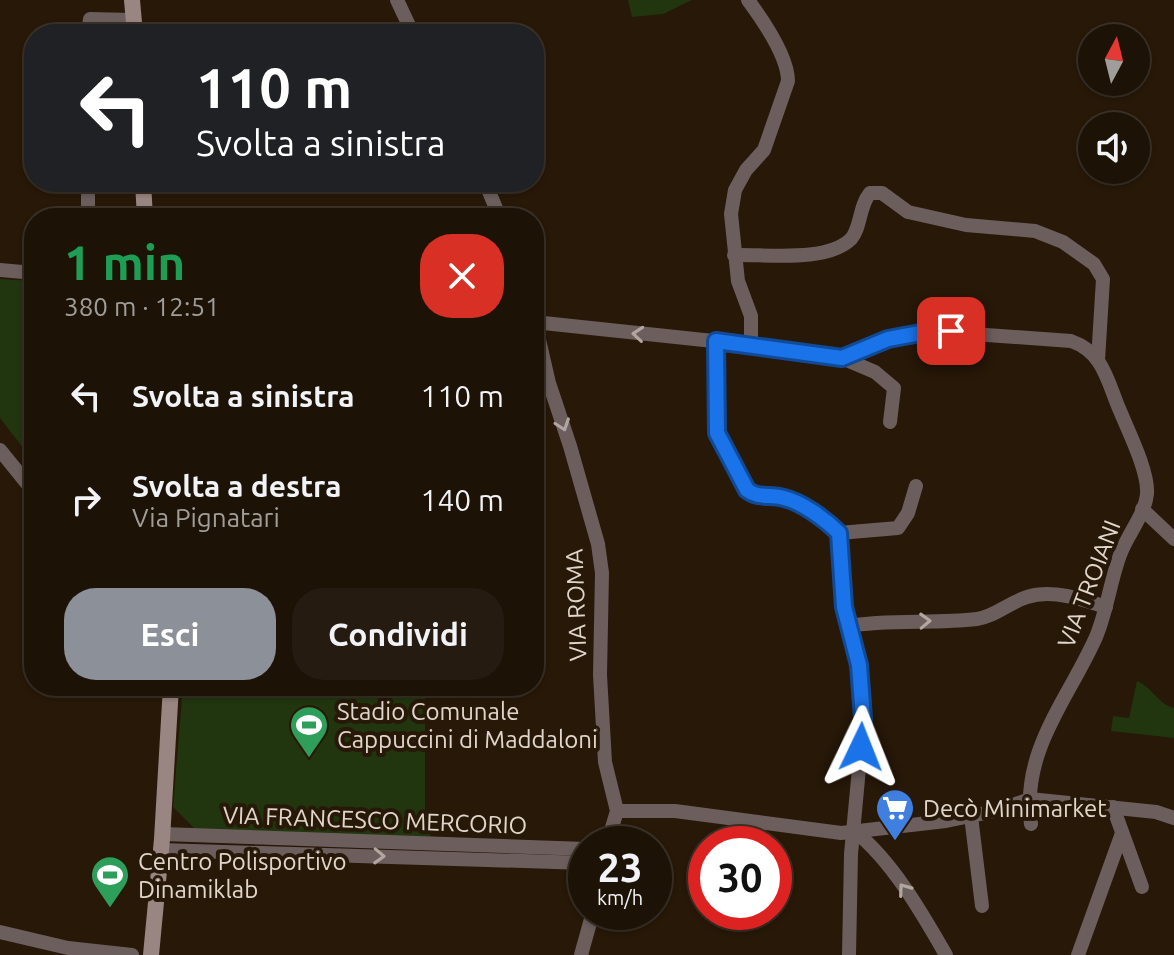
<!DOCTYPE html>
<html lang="it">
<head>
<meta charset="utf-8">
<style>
  :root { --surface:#1d1206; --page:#251b10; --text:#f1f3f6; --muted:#a09e9b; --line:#3b3228; --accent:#8c9099 }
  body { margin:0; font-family:Ubuntu,sans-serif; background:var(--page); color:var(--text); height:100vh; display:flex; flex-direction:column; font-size:30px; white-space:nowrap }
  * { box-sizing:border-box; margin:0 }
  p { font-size:26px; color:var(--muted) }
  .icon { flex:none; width:44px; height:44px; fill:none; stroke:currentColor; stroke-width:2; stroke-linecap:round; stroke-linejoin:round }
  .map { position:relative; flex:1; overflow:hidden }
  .side { position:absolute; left:24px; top:208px; width:520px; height:488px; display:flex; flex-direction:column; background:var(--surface); border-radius:32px; box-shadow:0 2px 6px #0004,0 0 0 2px var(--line) }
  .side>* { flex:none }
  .guide { position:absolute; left:24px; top:24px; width:520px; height:168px; border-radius:32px; box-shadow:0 2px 6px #0004,0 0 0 2px var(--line); background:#202124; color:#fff; overflow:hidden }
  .needle { width:52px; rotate:7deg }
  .tools { position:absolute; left:1078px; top:24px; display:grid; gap:16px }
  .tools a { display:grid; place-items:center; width:72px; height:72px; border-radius:50%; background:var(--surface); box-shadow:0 2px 6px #0004,0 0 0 2px var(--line); font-size:40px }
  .speed { position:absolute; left:568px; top:826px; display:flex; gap:16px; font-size:40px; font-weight:700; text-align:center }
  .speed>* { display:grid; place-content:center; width:104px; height:104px; border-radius:50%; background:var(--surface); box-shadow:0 2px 6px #0004,0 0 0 2px var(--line); line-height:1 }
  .speed small { font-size:20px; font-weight:400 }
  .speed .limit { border:12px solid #d22; background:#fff; color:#111 }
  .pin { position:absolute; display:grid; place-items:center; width:68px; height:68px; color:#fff; margin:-34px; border-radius:16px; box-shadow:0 4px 12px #0006 }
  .me { position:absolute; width:88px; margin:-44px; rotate:2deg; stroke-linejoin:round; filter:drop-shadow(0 0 6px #0008) }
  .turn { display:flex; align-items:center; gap:28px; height:168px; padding:0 40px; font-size:36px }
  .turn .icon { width:104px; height:104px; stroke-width:2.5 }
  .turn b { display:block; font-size:56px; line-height:68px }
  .round { display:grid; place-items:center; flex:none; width:84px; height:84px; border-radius:32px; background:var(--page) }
  .head { display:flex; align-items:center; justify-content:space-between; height:136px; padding:0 40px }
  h1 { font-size:48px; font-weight:700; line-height:60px; color:#1e9e55 }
  .cta { display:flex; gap:16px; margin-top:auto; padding:16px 40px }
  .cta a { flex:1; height:92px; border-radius:32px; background:var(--accent); color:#fff; font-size:32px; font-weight:700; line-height:92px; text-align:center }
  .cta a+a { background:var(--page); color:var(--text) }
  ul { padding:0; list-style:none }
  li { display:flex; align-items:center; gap:24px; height:104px; padding:0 40px }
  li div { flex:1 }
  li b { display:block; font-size:30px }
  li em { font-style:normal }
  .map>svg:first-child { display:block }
  .green { fill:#21350e }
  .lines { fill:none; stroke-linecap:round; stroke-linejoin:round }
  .street { stroke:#6b5e5d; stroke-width:14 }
  .secondary { stroke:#998582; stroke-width:16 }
  .oneway { stroke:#b2a6a0 }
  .route-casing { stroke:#114b97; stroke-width:20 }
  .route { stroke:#1a73e8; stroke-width:14 }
  .labels { text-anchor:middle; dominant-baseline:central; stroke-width:8; stroke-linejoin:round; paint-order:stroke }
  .street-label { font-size:24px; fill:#e1d6cc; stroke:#271808 }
  .poi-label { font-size:24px; fill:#e1d6cc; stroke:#271808; text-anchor:start }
</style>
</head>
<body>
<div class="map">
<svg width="1174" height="955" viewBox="0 0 1174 955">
  <rect width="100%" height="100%" fill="#271808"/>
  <g class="green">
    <polygon points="628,0 692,0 663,14 632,17"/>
    <polygon points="0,279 34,281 34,462 0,418"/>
    <path d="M 1137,681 C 1152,687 1158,704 1174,708 L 1174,738 L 1111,731 L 1113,716 L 1129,718 Z"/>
    <polygon points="183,686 425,686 425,821 432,828 430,838 198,832 173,807"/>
  </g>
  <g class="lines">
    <g class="street">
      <polyline points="397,0 413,34"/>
      <path d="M 748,0 C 762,19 788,57 788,81 L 764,150 L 746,170 L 735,190 L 731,214 L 738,281 L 751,316 L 751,345"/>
      <polyline points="88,34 90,19 134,20"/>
      <polyline points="88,182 88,214"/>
      <polyline points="485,182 500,218"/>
      <path d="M 734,255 C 766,254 826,263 851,239 C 861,228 859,206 870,193 L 882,193 L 908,212 L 966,225 L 1035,231 L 1063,242 L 1094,264 L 1103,279 L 1098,360"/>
      <polyline points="0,270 34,273"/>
      <polyline points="534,318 549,383 570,446 598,544 602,573 600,675 605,762 617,811 607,844"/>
      <path d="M 534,322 L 751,345 L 842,358 L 888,339 L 931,331 L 1071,341 C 1100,351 1106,375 1116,401 C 1125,425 1149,470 1147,494 C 1145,515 1127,535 1120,555 C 1110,582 1107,611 1096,637 C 1068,700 1021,750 1031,824"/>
      <path d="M 716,341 L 717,433 L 747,490 C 759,499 770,494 784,498 C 802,502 826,520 839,533 L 840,584 L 847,626 L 859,665 L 862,696 L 861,747 L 851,854 L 849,955"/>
      <polyline points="842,358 875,372 894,388 890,422"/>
      <polyline points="0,450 34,492"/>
      <polyline points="1142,509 1174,539"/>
      <polyline points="839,533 898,528 908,513 916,486"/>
      <path d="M 847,626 C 890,619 934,624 977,619 C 994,617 1010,602 1027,597 C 1052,589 1082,599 1106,607"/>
      <polyline points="1113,807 1142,887"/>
      <polyline points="617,811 675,811 841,833 946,821 995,811 1030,799 1156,812 1174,818"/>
      <polyline points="971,816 982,906"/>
      <path d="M 853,830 C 891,859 922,913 946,955"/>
      <polyline points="163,834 586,849"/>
      <polyline points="161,850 586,863"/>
      <polyline points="0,932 68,948 132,955"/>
      <polyline points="581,955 593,912"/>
      <polyline points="1078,955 1122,833"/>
    </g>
    <g class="secondary">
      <polyline points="132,0 135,34"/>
      <polyline points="143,182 145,218"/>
      <polyline points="151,955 162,839 171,686"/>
    </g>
  </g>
  <defs><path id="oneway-chevron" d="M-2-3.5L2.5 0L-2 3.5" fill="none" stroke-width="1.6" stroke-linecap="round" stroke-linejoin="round" transform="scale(2)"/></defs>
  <g class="oneway">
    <use href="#oneway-chevron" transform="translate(638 334) rotate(-175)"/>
    <use href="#oneway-chevron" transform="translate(563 425) rotate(71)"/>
    <use href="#oneway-chevron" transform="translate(925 621) rotate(-2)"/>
    <use href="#oneway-chevron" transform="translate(379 856) rotate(2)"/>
    <use href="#oneway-chevron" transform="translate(904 889) rotate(-126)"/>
  </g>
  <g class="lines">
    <g class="route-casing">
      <path id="route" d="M 861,747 L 863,718 L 859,665 L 844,607 L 839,533 C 826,520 802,502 784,498 C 770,494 759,499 747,490 L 717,433 L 716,341 L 842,358 L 888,339 L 931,331 L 951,331"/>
    </g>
    <use href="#route" class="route"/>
  </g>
  <defs>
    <g id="stadium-pin" transform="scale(2)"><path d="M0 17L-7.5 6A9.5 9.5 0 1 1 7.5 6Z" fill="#2e9e5b" stroke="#271808"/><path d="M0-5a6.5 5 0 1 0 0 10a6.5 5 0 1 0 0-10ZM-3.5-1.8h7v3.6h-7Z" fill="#fff"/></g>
    <g id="supermarket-pin" transform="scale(2)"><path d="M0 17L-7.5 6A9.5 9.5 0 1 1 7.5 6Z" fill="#3f7fe0" stroke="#271808"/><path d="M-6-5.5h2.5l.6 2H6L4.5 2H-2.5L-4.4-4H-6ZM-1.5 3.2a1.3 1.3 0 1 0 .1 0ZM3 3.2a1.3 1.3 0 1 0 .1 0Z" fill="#fff"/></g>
  </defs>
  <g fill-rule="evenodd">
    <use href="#stadium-pin" x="309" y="725"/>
    <use href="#supermarket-pin" x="895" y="808"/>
    <use href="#stadium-pin" x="110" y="875"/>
  </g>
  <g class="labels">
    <g class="street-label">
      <text transform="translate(1089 584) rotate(-69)">VIA TROIANI</text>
      <text transform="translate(576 605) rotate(-92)">VIA ROMA</text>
      <text transform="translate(375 820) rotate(2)">VIA FRANCESCO MERCORIO</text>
    </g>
    <g class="poi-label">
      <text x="337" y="711">Stadio Comunale<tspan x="337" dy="28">Cappuccini di Maddaloni</tspan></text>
      <text x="923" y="808">Decò Minimarket</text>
      <text x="138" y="861">Centro Polisportivo<tspan x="138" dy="28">Dinamiklab</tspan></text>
    </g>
  </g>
</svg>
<div class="tools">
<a><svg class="needle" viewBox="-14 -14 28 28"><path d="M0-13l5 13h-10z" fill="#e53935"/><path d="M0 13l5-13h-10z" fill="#a09e9b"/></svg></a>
<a><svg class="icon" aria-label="sound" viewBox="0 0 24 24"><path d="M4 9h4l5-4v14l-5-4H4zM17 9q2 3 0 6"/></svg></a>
</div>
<div class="speed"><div>23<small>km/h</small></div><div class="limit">30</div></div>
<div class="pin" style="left:951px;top:331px;background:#d93025"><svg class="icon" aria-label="arrive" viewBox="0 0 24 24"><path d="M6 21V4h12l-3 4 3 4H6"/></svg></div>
<svg class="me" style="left:861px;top:747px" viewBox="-20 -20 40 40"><path d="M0-17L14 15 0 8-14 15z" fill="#1a73e8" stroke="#fff" stroke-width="4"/></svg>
<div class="guide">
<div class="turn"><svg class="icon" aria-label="left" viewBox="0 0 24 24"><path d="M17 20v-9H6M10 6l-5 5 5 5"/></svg><div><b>110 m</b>Svolta a sinistra</div></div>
</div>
<section class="side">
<div class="head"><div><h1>1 min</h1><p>380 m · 12:51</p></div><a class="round" style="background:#d93025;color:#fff"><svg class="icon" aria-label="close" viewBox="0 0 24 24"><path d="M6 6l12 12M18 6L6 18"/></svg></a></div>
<ul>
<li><svg class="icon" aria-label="left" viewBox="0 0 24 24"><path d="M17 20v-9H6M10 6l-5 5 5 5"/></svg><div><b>Svolta a sinistra</b></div><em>110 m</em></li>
<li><svg class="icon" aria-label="right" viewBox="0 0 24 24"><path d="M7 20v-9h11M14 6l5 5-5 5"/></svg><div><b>Svolta a destra</b><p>Via Pignatari</p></div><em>140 m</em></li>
</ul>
<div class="cta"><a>Esci</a><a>Condividi</a></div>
</section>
</div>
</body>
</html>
